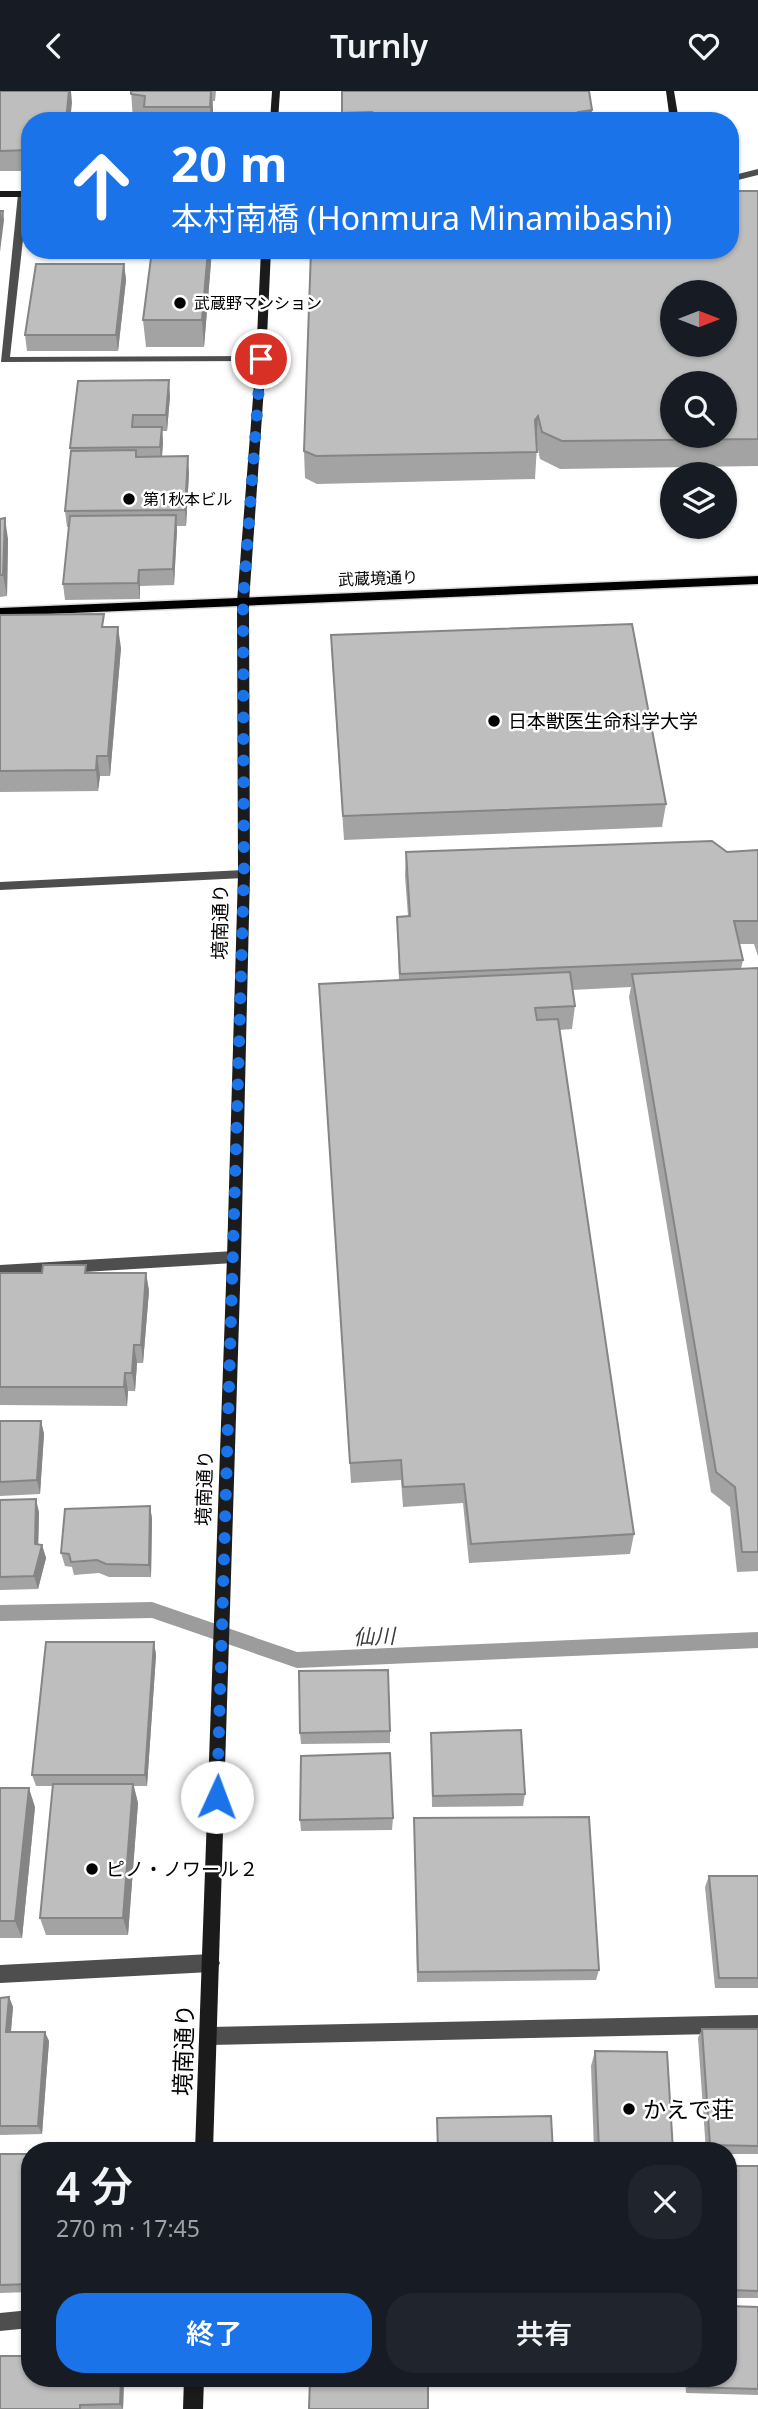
<!DOCTYPE html>
<html lang="ja">
<head>
<meta charset="utf-8">
<style>
  :root { --surface:#171b24; --page:#20242c; --text:#f1f3f6; --muted:#9ea1a6; --accent:#1a73e8 }
  body { margin:0; font-family:"Noto Sans","Noto Sans JP",sans-serif; background:var(--page); color:var(--text); height:100vh; display:flex; flex-direction:column; font-size:26px; white-space:nowrap }
  * { box-sizing:border-box; margin:0 }
  p { font-size:23px; color:var(--muted) }
  .icon { flex:none; width:38px; height:38px; fill:none; stroke:currentColor; stroke-width:2; stroke-linecap:round; stroke-linejoin:round }
  .map { position:relative; flex:1; overflow:hidden }
  .panel { position:absolute; left:21px; top:2051px; width:716px; height:245px; display:flex; flex-direction:column; background:var(--surface); border-radius:28px; box-shadow:0 2px 5px #0004 }
  .panel>* { flex:none }
  .banner { position:absolute; left:21px; top:21px; width:718px; height:147px; border-radius:28px; box-shadow:0 2px 5px #0004; background:#1a73e8; color:#fff; overflow:hidden }
  .needle { width:46px; rotate:90deg }
  .tools { position:absolute; left:660px; top:189px; display:grid; gap:14px }
  .tools a { display:grid; place-items:center; width:77px; height:77px; border-radius:50%; background:var(--surface); box-shadow:0 2px 5px #0004; font-size:35px }
  .pin { position:absolute; display:grid; place-items:center; width:60px; height:60px; color:#fff; margin:-30px; border:4px solid #fff; border-radius:50%; box-shadow:0 2px 7px #0007 }
  .me { position:absolute; width:77px; margin:-38px; rotate:2deg; stroke-linejoin:round; filter:drop-shadow(0 0 5px #0008) }
  .turn { display:flex; align-items:center; gap:24px; height:147px; padding:0 35px; font-size:32px }
  .turn .icon { width:91px; height:91px; stroke-width:2.5 }
  .turn b { display:block; font-size:49px; line-height:60px }
  .round { display:grid; place-items:center; flex:none; width:74px; height:74px; border-radius:28px; background:var(--page) }
  .headline { display:flex; align-items:center; justify-content:space-between; height:119px; padding:0 35px }
  h1 { font-size:42px; font-weight:600; line-height:52px }
  .cta { display:flex; gap:14px; margin-top:auto; padding:14px 35px }
  .cta a { flex:1; height:80px; border-radius:28px; background:var(--accent); color:#fff; font-size:28px; font-weight:600; line-height:80px; text-align:center }
  .cta a+a { background:var(--page); color:var(--text) }
  header { display:flex; justify-content:space-between; align-items:center; height:91px; padding:0 35px; background:var(--surface); font-size:32px; font-weight:600 }
  .map>svg:first-child { display:block }
  .lines { fill:none; stroke-linecap:round; stroke-linejoin:round }
  .stream { fill:#9c9c9c; fill-rule:evenodd }
  .primary-casing { stroke:#dbdbdb; stroke-width:3 }
  .lane { fill:#4e4e4e; fill-rule:evenodd }
  .street { fill:#4e4e4e; fill-rule:evenodd }
  .secondary { fill:#1b1b1b; fill-rule:evenodd }
  .primary { fill:#000; fill-rule:evenodd }
  .wall { fill:#a3a3a3 }
  .shaded-wall { fill:#858585 }
  .building { fill:#bebebe; stroke:#858585; stroke-width:2; fill-rule:evenodd }
  .route { stroke:#1a73e8; stroke-width:12; stroke-dasharray:0 21.6 }
  .poi-dot { fill:#000; stroke:#fff; stroke-width:2.5 }
  .labels { text-anchor:middle; dominant-baseline:central; stroke-width:5; stroke-linejoin:round; paint-order:stroke }
  .far-poi-label { font-size:16px; fill:#000; stroke:#fff; text-anchor:start }
  .far-street-label { font-size:16px; fill:#000; stroke:#fff }
  .poi-label { font-size:19px; fill:#000; stroke:#fff; text-anchor:start }
  .street-label { font-size:19px; fill:#000; stroke:#fff }
  .water-label { font-size:21px; font-style:italic; fill:#3d3d3d; stroke:#fff }
  .near-street-label { font-size:23px; fill:#000; stroke:#fff }
  .near-poi-label { font-size:23px; fill:#000; stroke:#fff; text-anchor:start }
</style>
</head>
<body>
<header><svg class="icon" aria-label="back" viewBox="0 0 24 24"><path d="M15 5l-7 7 7 7"/></svg>Turnly<svg class="icon" aria-label="heart" viewBox="0 0 24 24"><path d="M12 20l-8-8c-3-5 5-10 8-4 3-6 11-1 8 4z"/></svg></header>
<div class="map">
<svg width="758" height="2318" viewBox="0 0 758 2318">
  <rect width="100%" height="100%" fill="#fff"/>
  <g class="lines">
    <polygon class="stream" points="152,1511 297,1561 758,1541 758,1557 297,1577 152,1527 0,1530 0,1514"/>
    <g class="primary-casing">
      <polygon id="primary" points="758,485 758,493 0,525 0,517"/>
    </g>
    <g class="lane">
      <polygon points="244,779 250,783 244,787 0,799 0,791"/>
      <polygon points="758,1924 758,1942 210,1954 204,1951 201,1945 204,1939 210,1936"/>
      <polygon points="30,2219 30,2237 0,2240 0,2222"/>
    </g>
    <g class="street">
      <polygon points="758,78 758,84 730,91 730,85"/>
      <polygon points="23,100 28,103 10,266 261,265 265,266 265,270 1,271 18,103"/>
      <polygon points="234,1160 239,1162 241,1166 239,1170 234,1172 0,1186 0,1174"/>
      <polygon points="211,1863 217,1866 220,1872 217,1878 211,1881 0,1892 0,1874"/>
    </g>
    <g class="secondary">
      <polygon points="272,0 280,0 278,30 270,30"/>
      <polygon points="666,0 674,0 679,30 670,30"/>
      <rect x="0" y="100" width="30" height="6"/>
      <polygon points="261,159 271,159 266,268 249,511 250,783 241,1166 213,2060 195,2060 227,1166 238,783 237,511 256,268"/>
      <polygon points="184,2287 204,2287 203,2318 183,2318"/>
    </g>
    <use href="#primary" class="primary"/>
  </g>
  <g class="wall">
    <polygon points="0,0 72,12 30,30 30,80 0,80"/>
    <polygon points="131,0 216,0 215,10 213,10 213,29 224,29 224,30 102,30 133,29"/>
    <polygon points="342,0 592,19 591,30 343,30"/>
    <polygon points="758,100 758,375 560,378 540,368 537,354 535,388 317,393 305,387 304,360"/>
    <polygon points="39,159 212,159 204,256 146,256 143,229 151,167 40,166"/>
    <polygon points="124,173 126,189 118,260 27,260 25,244"/>
    <polygon points="170,305 167,340 162,340 163,352 162,366 189,382 186,435 177,435 174,494 140,495 140,508 65,509 63,493 69,436 67,436 65,420 71,363 70,357"/>
    <polygon points="0,428 8,448 7,505 0,506"/>
    <polygon points="0,524 105,536 121,557 110,685 100,685 98,700 0,701"/>
    <polygon points="331,544 666,713 662,736 344,749 332,568"/>
    <polygon points="758,759 758,865 754,853 739,853 743,869 741,878 758,877 758,1480 737,1481 730,1416 711,1401 629,906 631,896 572,899 575,915 572,938 559,939 634,1443 630,1463 469,1472 463,1412 403,1416 401,1389 351,1392 319,893 399,890 397,826 408,825 405,785 406,761 727,761"/>
    <polygon points="0,1182 146,1182 149,1200 143,1272 137,1272 135,1300 128,1300 127,1315 0,1314"/>
    <polygon points="0,1330 41,1330 44,1343 40,1403 0,1405"/>
    <polygon points="0,1409 39,1421 38,1453 42,1454 46,1467 38,1498 0,1499"/>
    <polygon points="150,1415 152,1428 151,1486 109,1486 99,1482 74,1484 72,1476 65,1475 61,1462"/>
    <polygon points="154,1551 156,1564 147,1695 134,1695 138,1712 128,1844 46,1844 40,1827 53,1695 36,1695 32,1684"/>
    <polygon points="390,1640 390,1652 301,1653 300,1642"/>
    <polygon points="431,1642 525,1703 523,1715 432,1716"/>
    <polygon points="0,1697 35,1716 22,1847 0,1847"/>
    <polygon points="393,1727 392,1739 301,1740 300,1729"/>
    <polygon points="414,1727 599,1879 596,1889 417,1891"/>
    <polygon points="709,1785 758,1785 758,1897 715,1897 705,1796"/>
    <polygon points="9,1906 13,1916 11,1941 49,1950 42,2043 0,2044 0,1907"/>
    <polygon points="702,1938 758,1938 758,2063 728,2063 728,2060 706,2060 698,1947"/>
    <polygon points="595,1960 673,2060 594,2060 591,1975"/>
    <polygon points="0,2063 30,2063 30,2201 0,2202"/>
    <rect x="728" y="2075" width="30" height="132"/>
    <polygon points="758,2216 758,2304 686,2302 685,2287 728,2287"/>
    <polygon points="30,2287 124,2287 123,2318 0,2318"/>
  </g>
  <g class="shaded-wall">
    <polygon points="69,0 71,0 72,12 70,30 66,30"/>
    <polygon points="211,0 213,19 213,30 211,30 210,16"/>
    <polygon points="592,19 591,30 577,30 578,21"/>
    <polygon points="3,120 4,129 0,161 0,142"/>
    <polygon points="208,159 212,159 204,256 202,229"/>
    <polygon points="124,173 126,189 118,260 116,244"/>
    <polygon points="169,289 170,305 167,340 166,324"/>
    <polygon points="538,325 536,353 535,329"/>
    <polygon points="162,336 163,352 161,373 160,356"/>
    <polygon points="188,365 189,382 186,435 185,419"/>
    <polygon points="176,424 177,440 174,494 173,478"/>
    <polygon points="5,427 8,448 7,505 3,484"/>
    <polygon points="139,479 140,495 140,508 138,492"/>
    <polygon points="118,536 121,557 110,685 108,665"/>
    <polygon points="97,665 100,685 98,700 96,679"/>
    <polygon points="146,1182 149,1200 143,1272 141,1254"/>
    <polygon points="134,1254 137,1272 135,1300 132,1282"/>
    <polygon points="125,1282 128,1300 127,1315 124,1296"/>
    <polygon points="41,1330 44,1343 40,1403 37,1389"/>
    <polygon points="36,1408 39,1421 38,1466 35,1453"/>
    <polygon points="150,1415 152,1428 151,1486 149,1474"/>
    <polygon points="42,1454 46,1467 38,1498 34,1485"/>
    <polygon points="154,1551 156,1564 147,1695 145,1684"/>
    <polygon points="133,1693 138,1712 128,1844 123,1827"/>
    <polygon points="29,1697 35,1716 22,1847 15,1830"/>
    <polygon points="9,1906 13,1916 10,1950 6,1941"/>
    <polygon points="45,1941 49,1950 42,2043 38,2035"/>
    <polygon points="121,2287 124,2287 123,2318 120,2313"/>
  </g>
  <g class="building">
    <polygon points="0,0 69,0 66,30 30,30 30,59 0,60"/>
    <polygon points="131,0 211,0 210,16 144,16 145,5 131,3"/>
    <polygon points="342,0 589,0 592,19 578,21 579,30 378,30 379,26 372,21 342,22"/>
    <polygon points="102,29 224,29 222,30"/>
    <path d="M 730,100 L 758,100 L 758,348 L 562,350 L 542,341 L 538,325 L 535,329 L 537,361 L 316,365 L 304,360 L 311,159 L 730,159 ZM 672,201 L 724,201 L 724,254 L 672,254 ZM 672,292 L 724,292 L 724,345 L 672,345 Z"/>
    <polygon points="0,120 3,120 0,142"/>
    <polygon points="152,159 208,159 202,229 143,229"/>
    <polygon points="36,173 124,173 116,244 25,244"/>
    <polygon points="169,289 166,324 133,324 132,336 162,336 160,356 70,357 78,290"/>
    <polygon points="136,359 136,366 188,365 185,419 65,420 71,360"/>
    <polygon points="176,424 173,478 139,479 138,492 63,493 70,425"/>
    <polygon points="5,427 3,484 0,484 0,428"/>
    <polygon points="104,523 102,536 118,536 108,665 97,665 96,679 0,680 0,524"/>
    <polygon points="632,533 666,713 343,725 331,544"/>
    <polygon points="712,750 727,761 758,759 758,830 734,830 743,869 400,883 397,826 410,825 406,761"/>
    <polygon points="758,877 758,1461 742,1461 735,1396 716,1381 632,883"/>
    <polygon points="570,881 575,915 535,917 537,929 558,928 634,1443 471,1453 464,1393 403,1396 401,1369 350,1372 319,893"/>
    <polygon points="43,1174 86,1174 85,1182 146,1182 141,1254 134,1254 132,1282 125,1282 124,1296 0,1296 0,1182 42,1182"/>
    <polygon points="0,1330 41,1330 37,1389 0,1391"/>
    <polygon points="36,1408 35,1453 42,1454 34,1485 0,1486 0,1409"/>
    <polygon points="150,1415 149,1474 106,1473 97,1469 71,1471 69,1463 61,1462 65,1418"/>
    <polygon points="46,1551 154,1551 145,1684 32,1684"/>
    <polygon points="388,1579 390,1640 300,1642 299,1580"/>
    <polygon points="521,1639 525,1703 433,1705 431,1642"/>
    <polygon points="390,1662 393,1727 300,1729 301,1665"/>
    <polygon points="53,1693 133,1693 123,1827 40,1827"/>
    <polygon points="0,1697 29,1697 15,1830 0,1830"/>
    <polygon points="589,1726 599,1879 418,1881 414,1727"/>
    <polygon points="709,1785 758,1785 758,1887 719,1887"/>
    <polygon points="9,1906 6,1941 45,1941 38,2035 0,2035 0,1907"/>
    <polygon points="702,1938 758,1938 758,2055 710,2054"/>
    <polygon points="595,1960 667,1961 673,2060 599,2060"/>
    <polygon points="551,2025 553,2060 438,2060 437,2027"/>
    <polygon points="0,2063 30,2063 30,2193 0,2194"/>
    <polygon points="728,2075 758,2075 758,2200 731,2199 728,2165"/>
    <polygon points="728,2215 758,2216 758,2298 689,2296 689,2287 728,2287"/>
    <polygon points="0,2265 30,2265 30,2287 121,2287 120,2313 80,2314 80,2318 0,2318"/>
    <polygon points="310,2287 428,2287 428,2318 309,2318"/>
  </g>
  <g class="lines">
    <polyline class="route" points="217,1706 244,783 243,511 261,268"/>
  </g>
  <g class="poi-dot">
    <circle cx="180" cy="212" r="7"/>
    <circle cx="129" cy="408" r="7"/>
    <circle cx="494" cy="630" r="7"/>
    <circle cx="92" cy="1778" r="7"/>
    <circle cx="629" cy="2018" r="7"/>
  </g>
  <g class="labels">
    <g class="far-poi-label">
      <text x="194" y="212">武蔵野マンション</text>
      <text x="143" y="408">第1秋本ビル</text>
    </g>
    <g class="far-street-label">
      <text transform="translate(378 487) rotate(-2)">武蔵境通り</text>
    </g>
    <g class="poi-label">
      <text x="508" y="630">日本獣医生命科学大学</text>
      <text x="106" y="1778">ピノ・ノワール２</text>
    </g>
    <g class="street-label">
      <text transform="translate(220 831) rotate(-89)">境南通り</text>
      <text transform="translate(204 1397) rotate(-88)">境南通り</text>
    </g>
    <g class="water-label">
      <text transform="translate(374 1545) rotate(-2)">仙川</text>
    </g>
    <g class="near-street-label">
      <text transform="translate(183 1959) rotate(-88)">境南通り</text>
    </g>
    <g class="near-poi-label">
      <text x="643" y="2018">かえで荘</text>
    </g>
  </g>
</svg>
<div class="tools">
<a><svg class="needle" viewBox="-14 -14 28 28"><path d="M0-13l5 13h-10z" fill="#e53935"/><path d="M0 13l5-13h-10z" fill="#9ea1a6"/></svg></a>
<a><svg class="icon" aria-label="search" viewBox="0 0 24 24"><circle cx="10" cy="10" r="6"/><path d="M15 15l6 6"/></svg></a>
<a><svg class="icon" aria-label="layers" viewBox="0 0 24 24"><path d="M12 4l9 5-9 5-9-5zM3 14l9 5 9-5"/></svg></a>
</div>
<div class="pin" style="left:261px;top:268px;background:#d93025"><svg class="icon" aria-label="arrive" viewBox="0 0 24 24"><path d="M6 21V4h12l-3 4 3 4H6"/></svg></div>
<svg class="me" style="left:217px;top:1706px" viewBox="-20 -20 40 40"><circle r="19" fill="#fff"/><path d="M0-13L10 11 0 6-10 11z" fill="#1a73e8"/></svg>
<div class="banner">
<div class="turn"><svg class="icon" aria-label="ahead" viewBox="0 0 24 24"><path d="M12 20V5M6 11l6-6 6 6"/></svg><div><b>20 m</b>本村南橋 (Honmura Minamibashi)</div></div>
</div>
<section class="panel">
<div class="headline"><div><h1>4 分</h1><p>270 m · 17:45</p></div><a class="round"><svg class="icon" aria-label="close" viewBox="0 0 24 24"><path d="M6 6l12 12M18 6L6 18"/></svg></a></div>
<div class="cta"><a>終了</a><a>共有</a></div>
</section>
</div>
</body>
</html>
